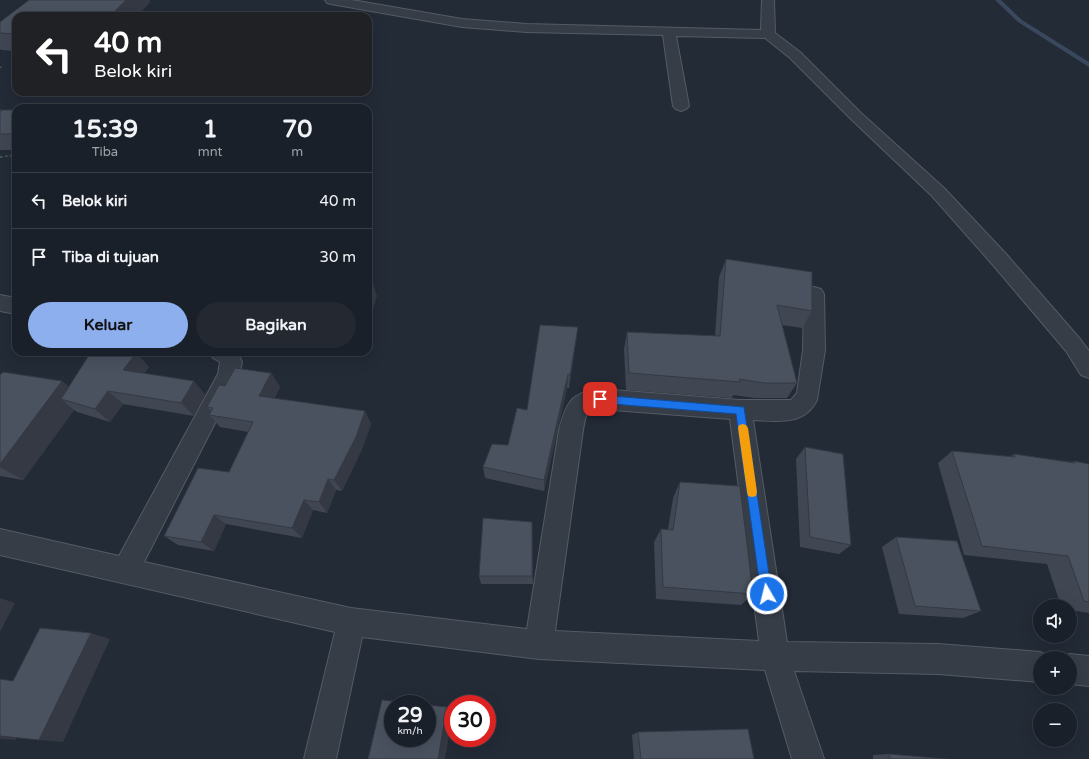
<!DOCTYPE html>
<html lang="id">
<head>
<meta charset="utf-8">
<style>
  :root { --surface:#1a2029; --page:#232831; --text:#f1f3f6; --muted:#9fa3a8; --line:#383e46; --accent:#8dafed }
  body { margin:0; font-family:"Varela Round",sans-serif; background:var(--page); color:var(--text); height:100vh; display:flex; flex-direction:column; font-size:15px; white-space:nowrap }
  * { box-sizing:border-box; margin:0 }
  p { font-size:13px; color:var(--muted) }
  .icon { flex:none; width:22px; height:22px; fill:none; stroke:currentColor; stroke-width:2; stroke-linecap:round; stroke-linejoin:round }
  .map { position:relative; flex:1; overflow:hidden }
  .details { position:absolute; left:12px; top:104px; width:360px; height:252px; display:flex; flex-direction:column; background:var(--surface); border-radius:12px; box-shadow:0 4px 16px #0002,0 0 0 1px var(--line) }
  .details>* { flex:none }
  .hud { position:absolute; left:12px; top:12px; width:360px; height:84px; border-radius:12px; box-shadow:0 4px 16px #0002,0 0 0 1px var(--line); background:#202124; color:#fff; overflow:hidden }
  .tools { position:absolute; left:1033px; top:599px; display:grid; gap:8px }
  .tools a { display:grid; place-items:center; width:44px; height:44px; border-radius:50%; background:var(--surface); box-shadow:0 4px 16px #0002,0 0 0 1px var(--line); font-size:20px }
  .speed { position:absolute; left:384px; top:695px; display:flex; gap:8px; font-size:20px; font-weight:700; text-align:center }
  .speed>* { display:grid; place-content:center; width:52px; height:52px; border-radius:50%; background:var(--surface); box-shadow:0 4px 16px #0002,0 0 0 1px var(--line); line-height:1 }
  .speed small { font-size:10px; font-weight:400 }
  .speed .limit { border:6px solid #d22; background:#fff; color:#111 }
  .pin { position:absolute; display:grid; place-items:center; width:34px; height:34px; color:#fff; margin:-17px; border-radius:8px; box-shadow:0 2px 6px #0006 }
  .me { position:absolute; width:44px; margin:-22px; rotate:352deg; stroke-linejoin:round; filter:drop-shadow(0 0 3px #0008) }
  .turn { display:flex; align-items:center; gap:14px; height:84px; padding:0 16px; font-size:18px }
  .turn .icon { width:52px; height:52px; stroke-width:2.5 }
  .turn b { display:block; font-size:28px; line-height:34px }
  .eta { display:flex; justify-content:space-evenly; align-items:center; height:68px; text-align:center }
  .eta b { font-size:24px; font-weight:800; line-height:28px }
  .action { display:flex; gap:8px; margin-top:auto; padding:8px 16px }
  .action a { flex:1; height:46px; border-radius:24px; background:var(--accent); color:#111; font-size:16px; font-weight:800; line-height:46px; text-align:center }
  .action a+a { background:var(--page); color:var(--text) }
  ul { padding:0; list-style:none }
  li { display:flex; align-items:center; gap:12px; height:56px; padding:0 16px; border-top:1px solid var(--line) }
  li div { flex:1 }
  li b { display:block; font-size:15px }
  li em { font-style:normal }
  .map>svg:first-child { display:block }
  .lines { fill:none; stroke-linecap:round; stroke-linejoin:round }
  .stream { fill:#3a485e; fill-rule:evenodd }
  .street-casing { stroke:#545b65; stroke-width:2 }
  .path-far1 { stroke:#455457; stroke-width:1.5; stroke-dasharray:2 2; stroke-linecap:butt }
  .path { stroke:#455457; stroke-width:2; stroke-dasharray:2.5 2.5; stroke-linecap:butt }
  .street { fill:#373d47; fill-rule:evenodd }
  .wall { fill:#404753 }
  .shaded-wall { fill:#343943 }
  .building { fill:#4a5260; stroke:#343943 }
  .route { fill:#1a73e8; stroke:#114b97 }
  .slow { fill:#f59e0b }
</style>
</head>
<body>
<div class="map">
<svg width="1089" height="759" viewBox="0 0 1089 759">
  <rect width="100%" height="100%" fill="#232b37"/>
  <g class="lines">
    <polygon class="stream" points="995,0 1001,0 1022,20 1089,62 1089,67 1018,22"/>
    <g class="street-casing">
      <g id="street">
        <polygon points="325,0 352,0 462,19 526,24 761,30 762,0 774,0 775,33 800,52 861,113 944,188 1007,255 1080,339 1089,351 1089,378 1081,375 1066,351 993,265 932,196 851,119 790,58 765,38 676,36 689,106 686,109 681,111 676,109 673,106 663,35 526,32 462,27 331,4 327,3"/>
        <path d="M 814,287 L 821,289 L 824,294 L 825,350 L 817,400 C 804,426 778,421 753,420 L 787,642 L 938,644 L 1040,652 L 1051,658 L 1040,658 L 1040,682 L 938,674 L 794,671 L 824,759 L 792,759 L 765,670 L 539,659 L 362,637 L 336,759 L 304,759 L 335,632 L 0,555 L 0,529 L 119,556 L 218,374 L 220,362 L 213,358 L 210,352 L 237,352 L 242,362 L 239,376 L 144,562 L 351,608 L 527,629 L 559,430 C 566,403 571,392 600,389 L 740,400 L 791,400 L 797,393 L 803,350 L 804,294 L 807,289 ZM 600,409 L 730,419 L 759,641 L 555,631 L 583,430 C 586,416 584,410 600,409 Z"/>
        <polygon points="0,295 16,298 16,314 0,311"/>
        <polygon points="1070,654 1089,656 1089,686 1070,684 1070,658 1061,658"/>
      </g>
    </g>
    <polyline class="path-far1" points="0,68 3,65"/>
    <polyline class="path" points="0,157 16,155"/>
    <use href="#street" class="street"/>
  </g>
  <g class="wall">
    <polygon points="29,0 149,0 150,2 137,16 16,16 16,51 1,50 0,49 0,22"/>
    <polygon points="0,109 1,110 16,110 16,150 0,150"/>
    <polygon points="726,259 812,311 802,328 782,325 797,383 787,398 755,398 733,395 732,398 626,390 624,349 627,332 715,336 719,277"/>
    <polygon points="576,341 569,388 567,388 544,491 485,478 483,467 508,445 527,410"/>
    <polygon points="136,353 149,367 144,373 205,394 194,416 123,404 110,422 77,412 74,410 23,480 0,476 0,375 62,381 69,387"/>
    <polygon points="271,373 280,387 274,399 365,411 371,424 362,449 342,491 336,490 327,513 313,510 302,538 226,524 214,551 178,545 164,536 229,472 248,432 220,427 209,415 211,411 207,407"/>
    <polygon points="805,447 851,545 839,554 800,547 796,459"/>
    <polygon points="952,451 1010,457 1014,454 1072,462 1074,461 1089,464 1089,613 1070,610 1070,606 1061,606 1047,564 964,555 938,463"/>
    <polygon points="680,482 753,594 741,605 656,599 654,542 661,529 668,529 673,498"/>
    <polygon points="532,522 533,584 481,584 479,576"/>
    <polygon points="896,537 981,611 963,618 899,614 882,547"/>
    <polygon points="638,732 754,759 634,759 632,735"/>
    <polygon points="889,754 947,759 873,759 873,755"/>
  </g>
  <g class="shaded-wall">
    <polygon points="126,0 149,0 150,2 137,16 110,16"/>
    <polygon points="16,131 16,138 13,134"/>
    <polygon points="372,281 377,296 368,327 368,294"/>
    <polygon points="578,327 576,341 569,388 570,375"/>
    <polygon points="136,353 149,367 137,384 123,370"/>
    <polygon points="271,373 280,387 268,409 259,396"/>
    <polygon points="568,374 567,388 544,491 544,480"/>
    <polygon points="62,381 82,397 61,399 74,410 23,480 0,467 0,464"/>
    <polygon points="194,381 205,394 194,416 181,403"/>
    <polygon points="108,391 123,404 110,422 95,409"/>
    <polygon points="365,411 371,424 362,449 342,491 334,480"/>
    <polygon points="328,479 336,490 327,513 319,502"/>
    <polygon points="304,500 313,510 302,538 292,528"/>
    <polygon points="214,515 226,524 214,551 201,542"/>
    <polygon points="532,522 532,532 533,584 532,576"/>
    <polygon points="0,598 15,603 0,632"/>
    <polygon points="91,633 110,639 63,742 39,740"/>
    <polygon points="447,707 453,712 445,759 438,759"/>
    <polygon points="0,736 17,737 16,740 0,739"/>
  </g>
  <g class="building">
    <polygon points="29,0 126,0 110,16 16,16 16,34 0,33 0,22"/>
    <polygon points="2,110 16,110 16,131 13,134 0,134 0,112"/>
    <polygon points="726,259 812,272 812,311 777,305 797,383 764,383 739,379 740,382 629,373 627,332 720,336"/>
    <polygon points="368,281 372,281 368,294"/>
    <polygon points="540,325 578,327 570,375 568,374 544,480 483,467 492,444 508,445 517,408 527,410"/>
    <polygon points="91,352 128,352 136,353 123,370 194,381 181,403 108,391 95,409 61,399"/>
    <polygon points="235,368 271,373 259,396 365,411 356,437 334,480 328,479 319,502 304,500 292,528 214,515 201,542 164,536 198,468 229,472 253,422 209,415 213,408 207,407 219,385 225,386"/>
    <polygon points="3,372 62,381 0,464 0,375"/>
    <polygon points="805,447 843,454 851,545 810,537"/>
    <polygon points="952,451 1015,457 1014,454 1075,463 1074,461 1089,464 1089,602 1084,601 1068,556 982,546"/>
    <polygon points="680,482 740,486 753,594 663,587 661,529 673,530"/>
    <polygon points="483,518 532,522 532,576 479,576"/>
    <polygon points="896,537 957,541 981,611 915,606"/>
    <polygon points="40,628 91,633 39,740 0,736 0,679 13,681"/>
    <polygon points="382,700 418,704 393,704 393,738 427,738 427,705 447,707 438,759 368,759"/>
    <polygon points="748,729 754,759 641,759 638,732"/>
    <polygon points="889,754 947,759 890,759"/>
  </g>
  <polygon class="route" points="600,395 744,407 772,594 771,598 767,600 763,598 761,594 736,414 600,403 597,402 596,399 597,396"/>
  <polygon class="slow" points="743,424 746,425 748,428 757,492 756,496 752,497 748,496 747,492 738,428 739,425"/>
</svg>
<div class="tools">
<a><svg class="icon" aria-label="sound" viewBox="0 0 24 24"><path d="M4 9h4l5-4v14l-5-4H4zM17 9q2 3 0 6"/></svg></a>
<a>+</a>
<a>−</a>
</div>
<div class="speed"><div>29<small>km/h</small></div><div class="limit">30</div></div>
<div class="pin" style="left:600px;top:399px;background:#d93025"><svg class="icon" aria-label="arrive" viewBox="0 0 24 24"><path d="M6 21V4h12l-3 4 3 4H6"/></svg></div>
<svg class="me" style="left:767px;top:594px" viewBox="-20 -20 40 40"><circle r="17" fill="#1a73e8" stroke="#fff" stroke-width="3"/><path d="M0-11L8 9 0 5-8 9z" fill="#fff"/></svg>
<div class="hud">
<div class="turn"><svg class="icon" aria-label="left" viewBox="0 0 24 24"><path d="M17 20v-9H6M10 6l-5 5 5 5"/></svg><div><b>40 m</b>Belok kiri</div></div>
</div>
<section class="details">
<div class="eta">
<div><b>15:39</b><p>Tiba</p></div>
<div><b>1</b><p>mnt</p></div>
<div><b>70</b><p>m</p></div>
</div>
<ul>
<li><svg class="icon" aria-label="left" viewBox="0 0 24 24"><path d="M17 20v-9H6M10 6l-5 5 5 5"/></svg><div><b>Belok kiri</b></div><em>40 m</em></li>
<li><svg class="icon" aria-label="arrive" viewBox="0 0 24 24"><path d="M6 21V4h12l-3 4 3 4H6"/></svg><div><b>Tiba di tujuan</b></div><em>30 m</em></li>
</ul>
<div class="action"><a>Keluar</a><a>Bagikan</a></div>
</section>
</div>
</body>
</html>
